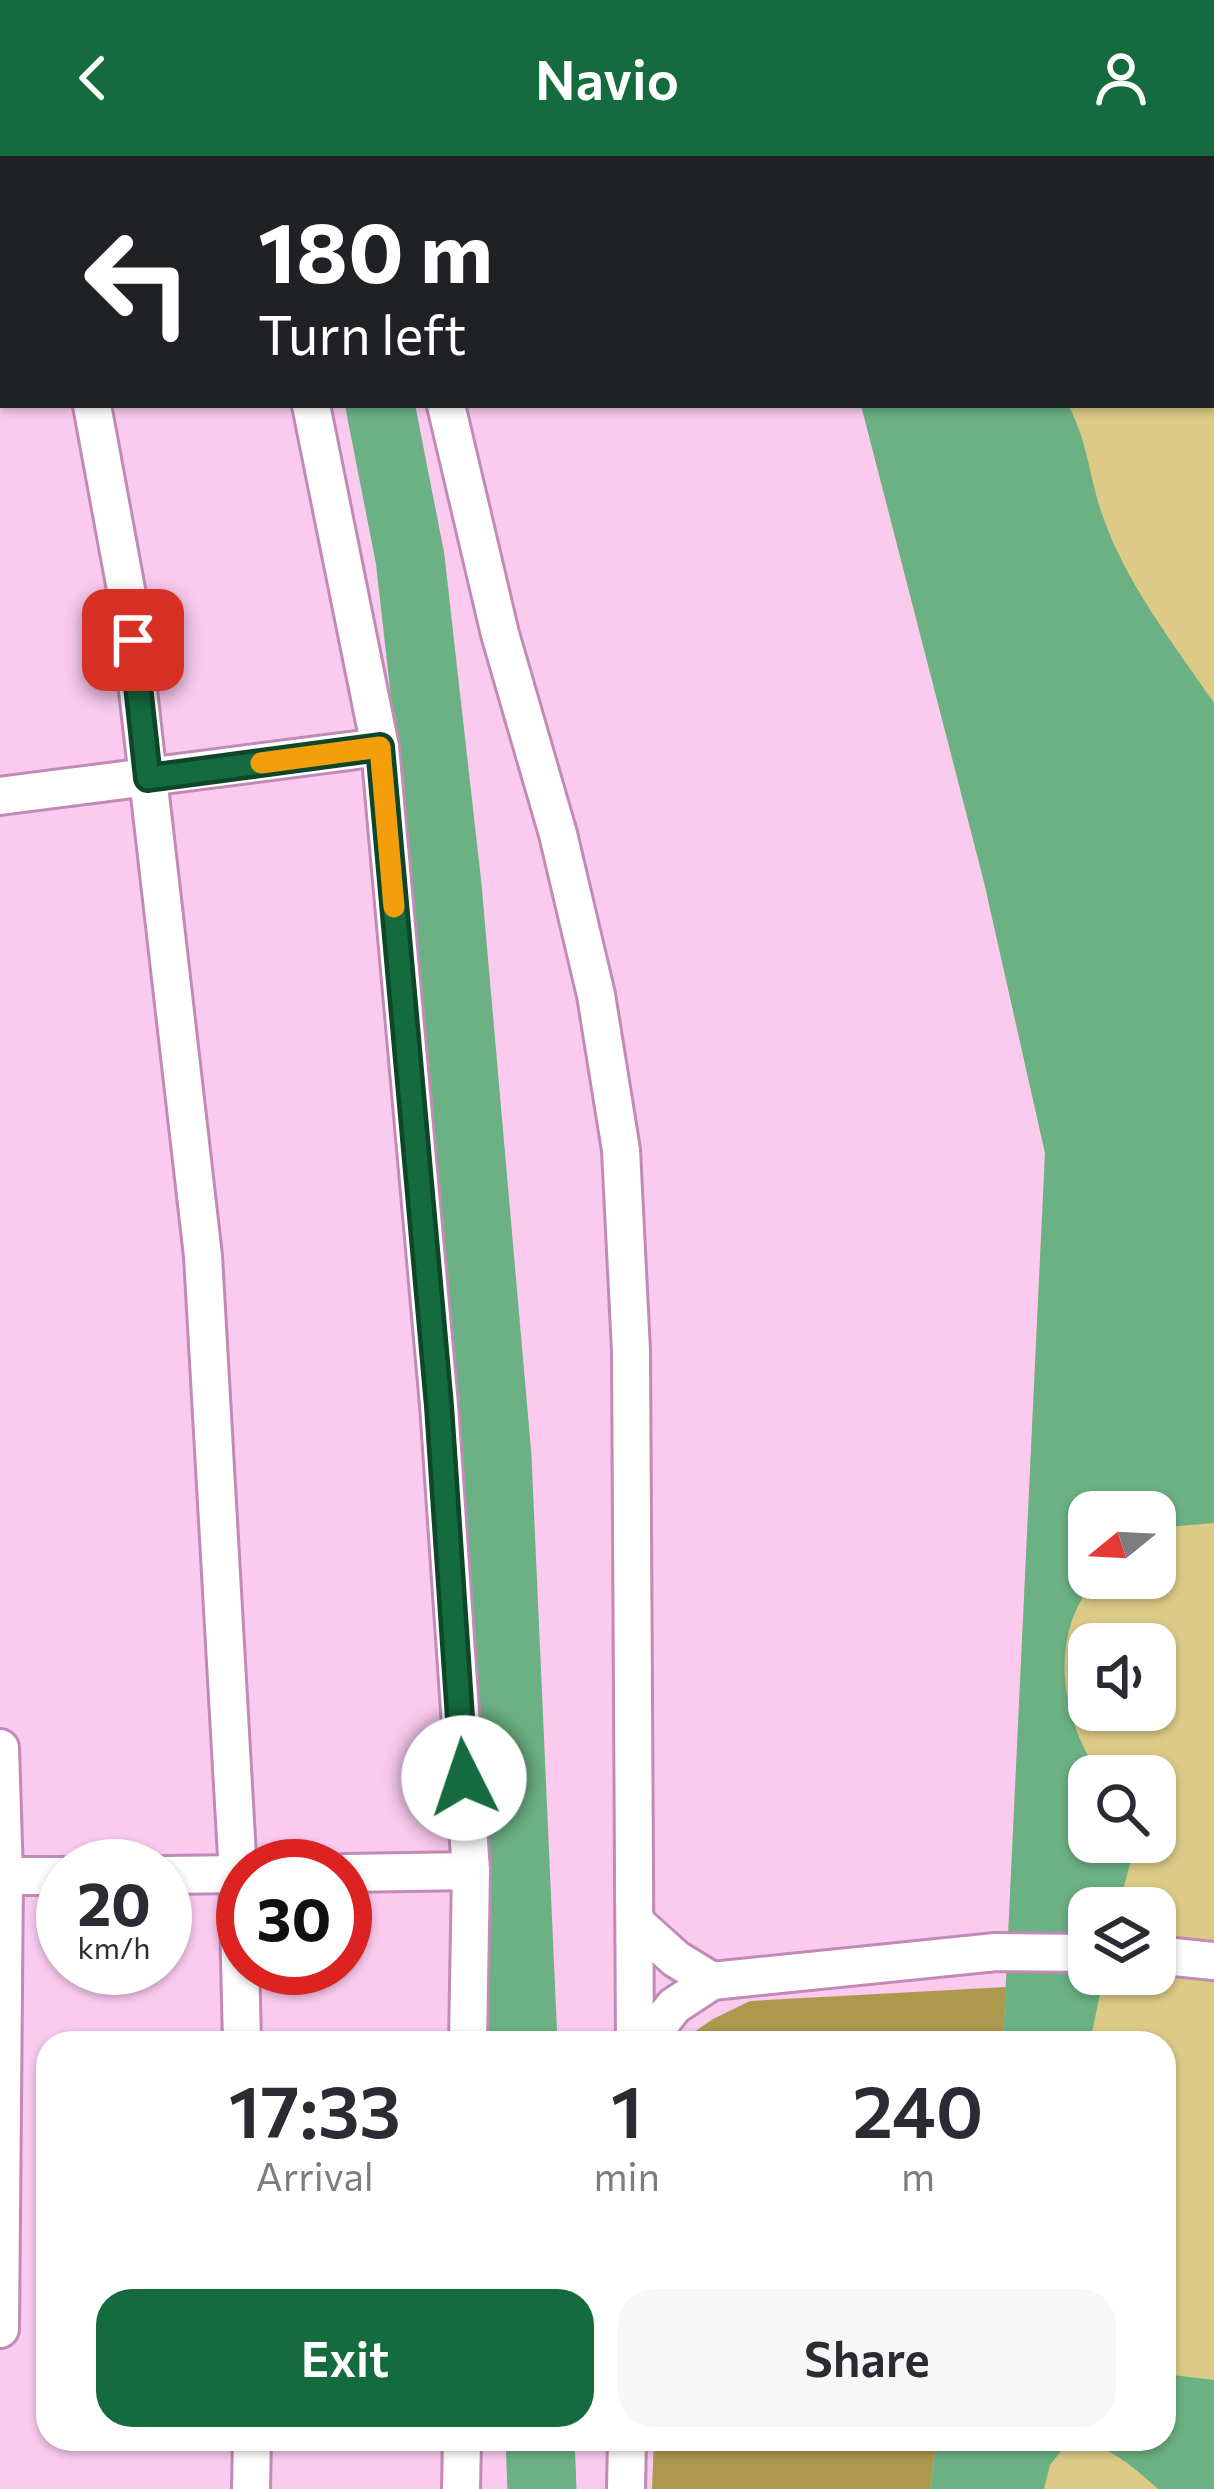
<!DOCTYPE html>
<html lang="en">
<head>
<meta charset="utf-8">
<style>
  :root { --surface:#fff; --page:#f7f7f7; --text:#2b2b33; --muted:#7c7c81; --accent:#146b3d }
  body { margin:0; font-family:Commissioner,sans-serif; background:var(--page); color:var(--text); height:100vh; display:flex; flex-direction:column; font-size:45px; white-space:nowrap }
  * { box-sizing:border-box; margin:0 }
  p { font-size:39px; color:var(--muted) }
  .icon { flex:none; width:66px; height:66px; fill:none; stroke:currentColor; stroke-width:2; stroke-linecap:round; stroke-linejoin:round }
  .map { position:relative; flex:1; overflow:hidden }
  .sheet { position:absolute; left:36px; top:1875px; width:1140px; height:420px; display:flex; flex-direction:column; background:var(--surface); border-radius:36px; box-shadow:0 3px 9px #0004 }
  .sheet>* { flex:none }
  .guide { position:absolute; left:0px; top:0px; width:1215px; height:252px; box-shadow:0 3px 9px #0004; background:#202124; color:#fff; overflow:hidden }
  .needle { width:78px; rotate:252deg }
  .tools { position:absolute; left:1068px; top:1335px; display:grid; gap:24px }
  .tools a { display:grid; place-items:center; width:108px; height:108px; border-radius:24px; background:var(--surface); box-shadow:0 3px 9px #0004; font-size:60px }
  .speed { position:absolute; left:36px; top:1683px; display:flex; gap:24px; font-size:60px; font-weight:700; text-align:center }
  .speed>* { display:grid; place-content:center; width:156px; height:156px; border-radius:50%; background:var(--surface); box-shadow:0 3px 9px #0004; line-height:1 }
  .speed small { font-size:30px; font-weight:400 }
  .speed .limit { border:18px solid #d22; background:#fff; color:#111 }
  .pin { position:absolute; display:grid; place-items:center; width:102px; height:102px; color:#fff; margin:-51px; border-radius:24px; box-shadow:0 6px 18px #0006 }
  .me { position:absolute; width:132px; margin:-66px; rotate:356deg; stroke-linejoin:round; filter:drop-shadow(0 0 9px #0008) }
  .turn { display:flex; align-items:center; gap:42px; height:252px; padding:0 60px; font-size:54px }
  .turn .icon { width:156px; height:156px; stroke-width:2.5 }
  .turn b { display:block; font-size:84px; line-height:102px }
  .eta { display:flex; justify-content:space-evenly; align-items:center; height:204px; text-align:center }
  .eta b { font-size:72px; font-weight:600; line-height:84px }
  .button { display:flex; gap:24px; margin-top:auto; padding:24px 60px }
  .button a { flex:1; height:138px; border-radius:36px; background:var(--accent); color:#fff; font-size:48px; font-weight:600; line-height:138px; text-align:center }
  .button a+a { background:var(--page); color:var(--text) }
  header { display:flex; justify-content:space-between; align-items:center; height:156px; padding:0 60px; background:var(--accent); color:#fff; font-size:54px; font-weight:600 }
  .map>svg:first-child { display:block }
  .green { fill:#ddca87; fill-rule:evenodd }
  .forest { fill:#ad994d }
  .water { fill:#6bb183 }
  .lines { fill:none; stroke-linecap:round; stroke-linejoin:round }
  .river { stroke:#6bb183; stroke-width:69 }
  .street-casing { stroke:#c28ab6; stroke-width:42 }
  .street { stroke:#fff; stroke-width:36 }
  .route-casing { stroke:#0d4628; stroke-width:30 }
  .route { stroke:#146b3d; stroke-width:21 }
  .slow { stroke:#f59e0b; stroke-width:21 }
</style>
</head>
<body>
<header><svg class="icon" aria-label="back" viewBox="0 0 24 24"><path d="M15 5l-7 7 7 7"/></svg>Navio<svg class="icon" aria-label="person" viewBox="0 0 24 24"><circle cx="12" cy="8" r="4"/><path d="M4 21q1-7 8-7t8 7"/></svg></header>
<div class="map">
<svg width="1214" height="2333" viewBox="0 0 1214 2333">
  <rect width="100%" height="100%" fill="#facaef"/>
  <path class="green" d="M 805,0 L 1214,0 L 1214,2333 L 930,2333 L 937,2283 L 1164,2283 L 1164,1887 L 1003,1887 L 1045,997 L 984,726 L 861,249 L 1212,249 L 1212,3 ZM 1089,1356 L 1155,1356 L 1155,1422 L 1089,1422 ZM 1089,1488 L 1155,1488 L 1155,1554 L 1089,1554 ZM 1089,1620 L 1155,1620 L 1155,1686 L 1089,1686 ZM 1089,1752 L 1155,1752 L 1155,1818 L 1089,1818 Z"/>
  <g class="forest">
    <polygon points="1006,1831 1003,1887 678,1887 713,1863 750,1845"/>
    <polygon points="654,2283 937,2283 930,2333 652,2333"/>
  </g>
  <g class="water">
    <path d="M 861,249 L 1068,249 C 1087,283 1089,319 1101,355 C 1124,425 1173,487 1214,547 L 1214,1367 L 1155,1372 L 1155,1356 L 1089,1356 L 1089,1422 L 1097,1422 C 1047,1478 1060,1563 1101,1620 L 1089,1620 L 1089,1686 L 1130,1686 L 1133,1697 L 1118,1752 L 1089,1752 L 1089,1818 L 1104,1818 L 1090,1887 L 1003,1887 L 1045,997 L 984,726 Z"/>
    <path d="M 1164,2218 L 1214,2224 L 1214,2333 L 1158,2333 C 1130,2308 1107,2287 1069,2285 L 1050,2309 L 1044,2333 L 930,2333 L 937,2283 L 1164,2283 Z"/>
  </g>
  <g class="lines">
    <g class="river">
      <polyline points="332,0 332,3"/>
      <polyline points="380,249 410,402 447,730 497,1301 523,1887"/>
      <polyline points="540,2283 542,2333"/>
    </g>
    <g class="street-casing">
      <g id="street">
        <polyline points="38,0 38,3"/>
        <polyline points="260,0 260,3"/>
        <polyline points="397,0 398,3"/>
        <polyline points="92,249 127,439 203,1100 238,1718 242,1887"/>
        <polyline points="311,249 380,591 439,1249 471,1715 468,1887"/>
        <polyline points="446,249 500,478 558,678 596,839 621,994 631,1195 635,1887"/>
        <polyline points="0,640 380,591"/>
        <polyline points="0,1592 4,1720 0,2173"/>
        <polyline points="345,1717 471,1715"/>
        <polyline points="165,1719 243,1718"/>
        <polyline points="0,1720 63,1720"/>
        <polyline points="636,1767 676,1803 712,1825"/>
        <polyline points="1155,1799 1214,1805"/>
        <polyline points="645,1887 674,1850 712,1825 996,1796 1089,1797"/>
        <polyline points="251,2333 252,2283"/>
        <polyline points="461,2333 462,2283"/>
        <polyline points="626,2333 627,2283"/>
      </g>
    </g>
    <use href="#street" class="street"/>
  </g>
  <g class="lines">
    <g class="route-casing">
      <polyline id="route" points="133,484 148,622 380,591 439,1250 464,1622"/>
    </g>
    <use href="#route" class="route"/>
    <polyline class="slow" points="261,607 380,591 394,751"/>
  </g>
</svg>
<div class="tools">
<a><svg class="needle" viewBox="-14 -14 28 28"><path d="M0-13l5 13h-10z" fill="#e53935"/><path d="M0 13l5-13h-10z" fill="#7c7c81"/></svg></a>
<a><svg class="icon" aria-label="sound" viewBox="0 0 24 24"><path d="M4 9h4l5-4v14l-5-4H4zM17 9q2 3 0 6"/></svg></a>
<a><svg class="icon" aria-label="search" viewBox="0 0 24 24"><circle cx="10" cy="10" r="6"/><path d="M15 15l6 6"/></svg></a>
<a><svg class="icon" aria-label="layers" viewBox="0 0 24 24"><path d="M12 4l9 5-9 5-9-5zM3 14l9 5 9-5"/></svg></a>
</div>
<div class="speed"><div>20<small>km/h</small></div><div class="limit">30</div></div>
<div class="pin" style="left:133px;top:484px;background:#d93025"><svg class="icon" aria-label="arrive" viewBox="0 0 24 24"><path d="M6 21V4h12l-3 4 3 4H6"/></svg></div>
<svg class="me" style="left:464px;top:1622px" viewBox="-20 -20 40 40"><circle r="19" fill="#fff"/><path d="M0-13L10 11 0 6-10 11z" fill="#146b3d"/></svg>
<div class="guide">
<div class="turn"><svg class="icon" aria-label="left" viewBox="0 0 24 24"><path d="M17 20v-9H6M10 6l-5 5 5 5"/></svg><div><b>180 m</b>Turn left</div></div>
</div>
<section class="sheet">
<div class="eta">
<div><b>17:33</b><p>Arrival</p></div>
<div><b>1</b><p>min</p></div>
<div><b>240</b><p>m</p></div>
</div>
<div class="button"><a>Exit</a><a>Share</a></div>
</section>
</div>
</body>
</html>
